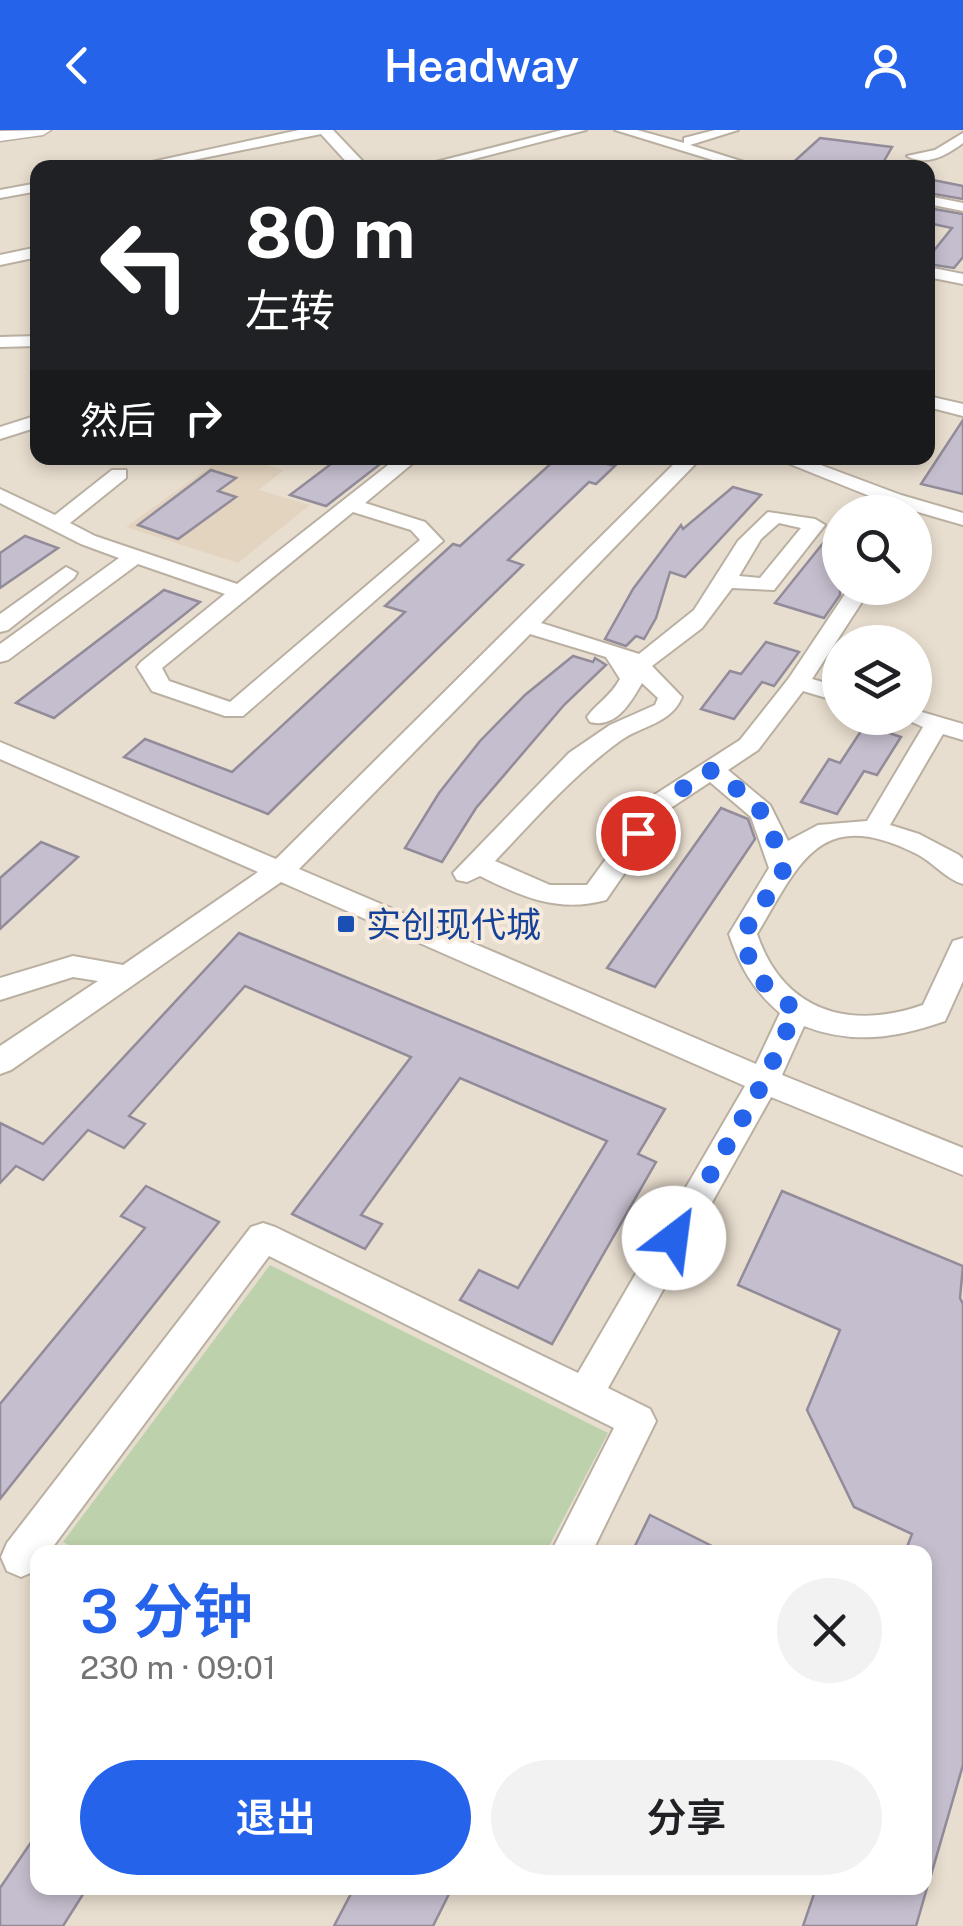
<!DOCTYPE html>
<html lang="zh">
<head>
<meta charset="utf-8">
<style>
  :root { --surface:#fff; --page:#f2f2f2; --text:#202124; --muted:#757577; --accent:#2563eb }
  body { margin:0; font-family:"Public Sans","Noto Sans SC",sans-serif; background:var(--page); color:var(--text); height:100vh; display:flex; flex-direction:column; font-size:38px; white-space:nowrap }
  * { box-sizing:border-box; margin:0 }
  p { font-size:32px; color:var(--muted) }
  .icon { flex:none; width:55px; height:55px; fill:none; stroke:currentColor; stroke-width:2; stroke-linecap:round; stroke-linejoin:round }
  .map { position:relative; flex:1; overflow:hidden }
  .drawer { position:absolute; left:30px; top:1415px; width:902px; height:350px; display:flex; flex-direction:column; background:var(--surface); border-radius:20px; box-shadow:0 5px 15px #0003 }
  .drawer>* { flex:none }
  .hud { position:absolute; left:30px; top:30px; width:905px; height:305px; border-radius:20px; box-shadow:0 5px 15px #0003; background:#202124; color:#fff; overflow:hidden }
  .fabs { position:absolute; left:822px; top:365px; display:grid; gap:20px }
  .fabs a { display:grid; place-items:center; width:110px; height:110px; border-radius:50%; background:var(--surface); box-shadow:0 5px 15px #0003; font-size:50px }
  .pin { position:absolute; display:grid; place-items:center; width:85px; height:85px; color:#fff; margin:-42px; border:5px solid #fff; border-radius:50%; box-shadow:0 2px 10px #0007 }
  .me { position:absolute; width:110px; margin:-55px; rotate:30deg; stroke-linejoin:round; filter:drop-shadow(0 0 8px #0008) }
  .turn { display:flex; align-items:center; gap:35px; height:210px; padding:0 50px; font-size:45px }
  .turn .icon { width:130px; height:130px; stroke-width:2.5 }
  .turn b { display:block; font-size:70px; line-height:85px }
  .then { display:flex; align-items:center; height:95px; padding:0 50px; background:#0003; gap:20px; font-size:38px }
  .round { display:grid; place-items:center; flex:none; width:105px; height:105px; border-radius:52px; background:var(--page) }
  .headline { display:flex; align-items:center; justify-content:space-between; height:170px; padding:0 50px }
  h1 { font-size:60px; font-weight:600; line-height:75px; color:var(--accent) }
  .primary-button { display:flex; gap:20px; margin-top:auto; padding:20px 50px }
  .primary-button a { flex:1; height:115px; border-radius:60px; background:var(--accent); color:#fff; font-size:40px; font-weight:600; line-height:115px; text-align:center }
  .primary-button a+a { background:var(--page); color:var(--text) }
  header { display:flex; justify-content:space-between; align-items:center; height:130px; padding:0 50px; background:var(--accent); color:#fff; font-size:45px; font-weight:600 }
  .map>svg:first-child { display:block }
  .built { fill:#e3d4bf }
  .green { fill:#bed1ad }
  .building { fill:#c5bece; stroke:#928b99; stroke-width:2.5 }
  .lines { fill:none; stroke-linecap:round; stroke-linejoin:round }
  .minor-casing { stroke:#bab0a2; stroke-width:4 }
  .major-casing { stroke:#bab0a2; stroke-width:3 }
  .minor { fill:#fff; fill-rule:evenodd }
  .major { fill:#fff; fill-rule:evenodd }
  .route { stroke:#2563eb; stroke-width:18; stroke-dasharray:0 32.4 }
  .transit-dot { fill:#1a4fb4; stroke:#f6ebdc; stroke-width:4 }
  .labels { text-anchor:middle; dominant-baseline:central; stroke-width:8; stroke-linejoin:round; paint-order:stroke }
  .transit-label { font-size:35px; fill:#164399; stroke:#f6ebdc; text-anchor:start }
</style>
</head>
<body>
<header><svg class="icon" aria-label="back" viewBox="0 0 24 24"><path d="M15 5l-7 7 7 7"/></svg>Headway<svg class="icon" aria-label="person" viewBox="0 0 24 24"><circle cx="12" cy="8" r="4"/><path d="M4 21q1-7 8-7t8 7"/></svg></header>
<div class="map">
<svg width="963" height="1796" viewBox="0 0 963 1796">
  <rect width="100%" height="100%" fill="#e8decf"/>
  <polygon class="built" points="222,328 242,328 284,340 259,360 310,375 238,433 126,397"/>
  <polygon class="green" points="270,1135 608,1303 546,1422 81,1422 63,1412"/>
  <g class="building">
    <polygon points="820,8 892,17 880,38 787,38"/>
    <polygon points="928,49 963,56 963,69 928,63"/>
    <polygon points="928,78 963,84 963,127 954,138 928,134 928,128 952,98 928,93"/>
    <polygon points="963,290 963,364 921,354"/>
    <polygon points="339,328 388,328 326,376 290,365"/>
    <polygon points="557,328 584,328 615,336 596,354 589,352 508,430 523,435 268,684 124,627 145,609 232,642 405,482 385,476 453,414 460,416"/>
    <polygon points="211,340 236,348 218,361 236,367 178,409 138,395"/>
    <polygon points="733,357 761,365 685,447 670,442 656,488 644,509 636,506 626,516 605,509 633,459 681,395 683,399"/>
    <polygon points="840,392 840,465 824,488 775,473"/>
    <polygon points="25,406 58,418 0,458 0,423"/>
    <polygon points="164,460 200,472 54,588 16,573"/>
    <polygon points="766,512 799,522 774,556 762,552 734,589 701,579 730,541 741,544"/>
    <polygon points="573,526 593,532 595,528 606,535 564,575 476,678 442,732 405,718 439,663 480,611 525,565"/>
    <polygon points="865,595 901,607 877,645 864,641 837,684 801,672 829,629 840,633"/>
    <polygon points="721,678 748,689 755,709 655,857 607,838"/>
    <polygon points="41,712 78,727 0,799 0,748"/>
    <polygon points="239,803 665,979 638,1024 656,1032 552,1214 460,1170 479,1140 518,1158 607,1011 460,948 361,1085 382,1094 365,1119 292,1084 411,927 245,856 129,986 145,994 124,1018 88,1000 43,1050 16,1036 0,1053 0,993 43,1014"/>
    <polygon points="146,1056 219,1092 0,1369 0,1274 145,1098 121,1086"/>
    <polygon points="782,1061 963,1136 960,1168 963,1174 963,1635 931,1745 925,1744 925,1422 905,1422 912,1404 854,1377 807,1280 840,1200 738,1155"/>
    <polygon points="650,1385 724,1422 632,1422"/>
    <polygon points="38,1702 38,1758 87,1758 63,1796 0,1796 0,1758"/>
    <polygon points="354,1758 452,1758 433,1796 334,1796"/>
    <polygon points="816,1758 927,1758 916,1796 803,1796"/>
  </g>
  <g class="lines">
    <g class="minor-casing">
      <g id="minor">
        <polygon points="299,0 333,0 369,38 352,38 321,4 154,38 124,38"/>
        <polygon points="562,0 586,0 439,38 412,38"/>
        <polygon points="615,0 637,0 684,13 684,8 715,0 738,0 690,15 763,38 739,38"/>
        <path d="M 963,3 L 963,13 C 947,25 926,37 907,26 L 935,20 Z"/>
        <polygon points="38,53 38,61 0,68 0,60"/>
        <polygon points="928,66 963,73 963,81 928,74"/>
        <polygon points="38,117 38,127 0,135 0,125"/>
        <polygon points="928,137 963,144 963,154 928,147"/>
        <polygon points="38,206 38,216 0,217 0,207"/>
        <polygon points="928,266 963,274 963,286 928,277"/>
        <polygon points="38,285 38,297 0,309 0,297"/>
        <path d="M 397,328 L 419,328 L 365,373 L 425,392 L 443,411 L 243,586 L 225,586 L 152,561 L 137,537 L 141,532 L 225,464 L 138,434 L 8,530 L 0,532 L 0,514 L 119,428 L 81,414 L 0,373 L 0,359 L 55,385 L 112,340 L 126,340 L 126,348 L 70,393 L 95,406 L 237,454 ZM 353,382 L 411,400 L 420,410 L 230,572 L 169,551 L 162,538 Z"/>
        <path d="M 680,328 L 701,328 L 541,493 L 639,524 L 694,480 L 738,411 L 768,382 L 815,389 L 825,395 L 774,460 L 732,458 L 702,498 L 652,536 L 682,567 C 671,594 642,595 620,611 C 573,645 535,689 495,731 L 550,755 L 587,755 L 651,667 L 740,610 L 789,548 L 849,458 L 871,458 L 812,549 L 840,557 L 840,572 L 803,561 L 758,620 L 728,640 L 770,675 L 788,711 L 818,695 L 867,691 L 923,597 L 903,588 L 915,588 L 915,580 L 963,594 L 963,610 L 943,604 L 890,695 L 919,704 L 959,725 L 963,729 L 963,754 C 946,749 934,733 917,724 C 820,675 800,732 757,804 C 783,881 849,901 923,875 L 953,811 L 963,808 L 963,851 L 945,891 C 896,908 853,915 804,896 L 782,945 L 963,1018 L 963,1045 L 771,967 L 608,1258 L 650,1279 L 656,1291 L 592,1422 L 551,1422 L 614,1298 L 269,1126 L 49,1422 L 38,1422 L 35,1441 L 21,1447 L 7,1441 L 1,1427 L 7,1413 L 251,1097 L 263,1093 L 275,1097 L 578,1243 L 745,956 L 281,752 L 11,940 L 0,944 L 0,916 L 98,851 L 73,847 L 0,870 L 0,848 L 73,826 L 123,835 L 258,742 L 0,629 L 0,612 L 276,729 ZM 779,393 L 801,398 L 760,448 L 739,446 L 761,409 ZM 530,504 L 606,527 L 620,549 C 610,567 598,572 587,587 L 590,592 C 616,599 631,572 642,553 L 658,568 L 655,575 L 610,595 L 569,623 L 453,743 L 457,750 L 467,752 L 480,746 C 522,767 559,783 606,770 L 669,679 L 710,652 L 751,687 L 769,738 L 729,804 C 740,837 753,860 780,883 L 756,934 L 299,739 Z"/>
        <polygon points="775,328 802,328 901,365 963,383 963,395 887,373"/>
        <polygon points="66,437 77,443 74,448 8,500 0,502 0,484"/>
      </g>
    </g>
    <g class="major-casing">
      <polygon id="major" points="51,0 43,5 0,11 0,1"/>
    </g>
    <use href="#minor" class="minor"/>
    <use href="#major" class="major"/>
  </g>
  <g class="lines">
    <path class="route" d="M 638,703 L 660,673 L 712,640 C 763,679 767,677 783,742 L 743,804 C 750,844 764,857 796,880 L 764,951 L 674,1108"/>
  </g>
  <rect class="transit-dot" x="336" y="784" width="20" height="20" rx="5"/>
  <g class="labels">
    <g class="transit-label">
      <text x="366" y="794">实创现代城</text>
    </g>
  </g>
</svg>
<div class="fabs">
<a><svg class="icon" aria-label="search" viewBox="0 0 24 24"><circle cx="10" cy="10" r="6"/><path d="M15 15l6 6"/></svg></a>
<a><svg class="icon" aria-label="layers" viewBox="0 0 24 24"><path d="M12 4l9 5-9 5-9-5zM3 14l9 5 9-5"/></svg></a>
</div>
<div class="pin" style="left:638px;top:703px;background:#d93025"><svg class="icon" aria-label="arrive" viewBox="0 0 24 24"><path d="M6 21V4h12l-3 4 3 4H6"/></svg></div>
<svg class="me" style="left:674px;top:1108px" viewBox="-20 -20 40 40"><circle r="19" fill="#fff"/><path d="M0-13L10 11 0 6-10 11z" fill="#2563eb"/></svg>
<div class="hud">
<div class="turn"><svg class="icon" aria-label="left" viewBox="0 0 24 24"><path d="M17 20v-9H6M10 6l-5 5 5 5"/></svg><div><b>80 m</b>左转</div></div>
<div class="then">然后<svg class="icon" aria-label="right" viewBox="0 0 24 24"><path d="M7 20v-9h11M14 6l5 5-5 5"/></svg></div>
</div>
<section class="drawer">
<div class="headline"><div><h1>3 分钟</h1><p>230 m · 09:01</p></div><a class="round"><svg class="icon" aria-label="close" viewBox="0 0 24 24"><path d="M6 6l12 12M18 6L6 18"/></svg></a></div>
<div class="primary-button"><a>退出</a><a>分享</a></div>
</section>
</div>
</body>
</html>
